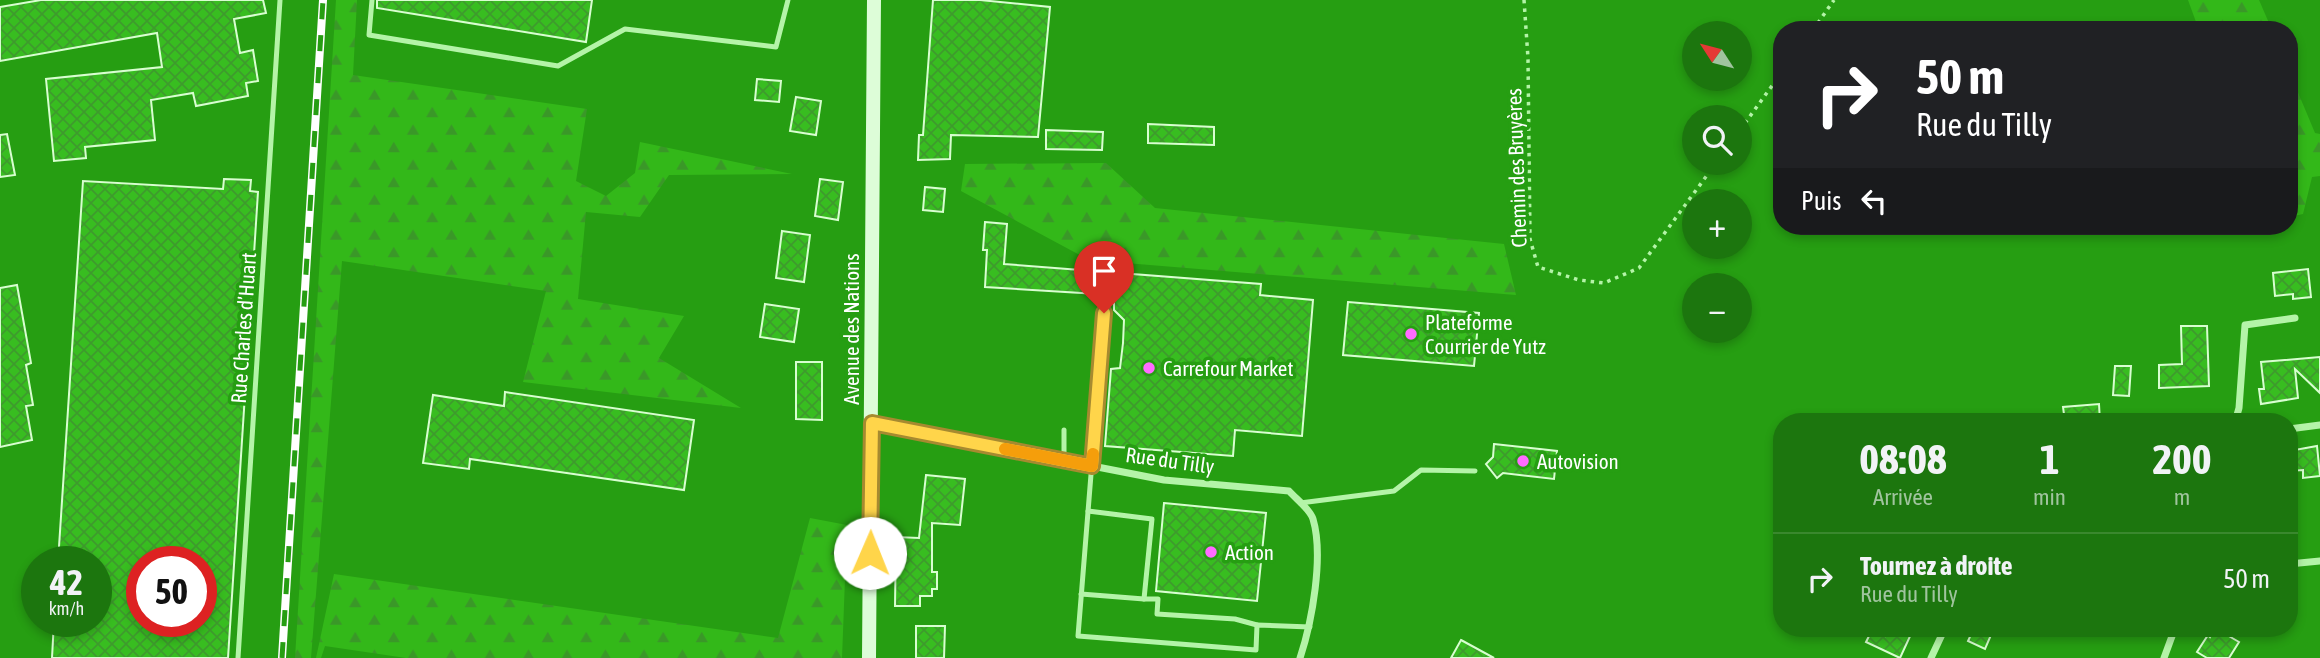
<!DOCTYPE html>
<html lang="fr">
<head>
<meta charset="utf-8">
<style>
  :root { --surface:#1c760e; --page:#297e1c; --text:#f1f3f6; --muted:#a0c49e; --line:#3a882e }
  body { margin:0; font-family:"Asap Condensed",sans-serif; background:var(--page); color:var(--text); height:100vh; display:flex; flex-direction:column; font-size:26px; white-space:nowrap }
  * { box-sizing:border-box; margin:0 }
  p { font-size:23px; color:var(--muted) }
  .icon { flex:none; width:38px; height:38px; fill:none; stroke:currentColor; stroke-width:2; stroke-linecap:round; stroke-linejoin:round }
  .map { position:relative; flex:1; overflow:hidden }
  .details { position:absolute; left:1773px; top:413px; width:525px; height:224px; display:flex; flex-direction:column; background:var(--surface); border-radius:28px; box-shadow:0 4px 10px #0003 }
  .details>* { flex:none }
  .guide { position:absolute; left:1773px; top:21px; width:525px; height:214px; border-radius:28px; box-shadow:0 4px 10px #0003; background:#202124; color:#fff; overflow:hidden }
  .needle { width:46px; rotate:306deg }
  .fabs { position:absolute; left:1682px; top:21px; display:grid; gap:14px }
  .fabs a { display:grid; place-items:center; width:70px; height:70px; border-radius:50%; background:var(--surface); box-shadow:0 4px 10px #0003; font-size:35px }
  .speed { position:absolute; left:21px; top:546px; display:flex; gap:14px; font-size:35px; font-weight:700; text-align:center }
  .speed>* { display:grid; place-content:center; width:91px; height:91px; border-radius:50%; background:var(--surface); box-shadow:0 4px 10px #0003; line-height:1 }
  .speed small { font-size:18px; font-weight:400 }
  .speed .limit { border:10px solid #d22; background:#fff; color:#111 }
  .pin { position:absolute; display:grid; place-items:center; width:60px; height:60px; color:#fff; margin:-72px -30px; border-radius:50% 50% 50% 0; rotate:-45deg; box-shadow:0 0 7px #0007 }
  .pin .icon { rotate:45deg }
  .me { position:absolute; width:77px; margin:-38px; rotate:1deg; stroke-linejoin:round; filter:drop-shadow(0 0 5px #0008) }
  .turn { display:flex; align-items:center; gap:24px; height:147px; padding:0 28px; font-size:32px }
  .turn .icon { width:91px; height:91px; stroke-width:2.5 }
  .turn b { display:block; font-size:49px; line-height:60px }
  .then { display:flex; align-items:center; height:66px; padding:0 28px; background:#0003; gap:14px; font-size:26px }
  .eta { display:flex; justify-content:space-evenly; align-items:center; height:119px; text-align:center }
  .eta b { font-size:42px; font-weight:700; line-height:49px }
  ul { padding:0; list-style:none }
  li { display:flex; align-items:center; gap:21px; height:91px; padding:0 28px; border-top:2px solid var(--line) }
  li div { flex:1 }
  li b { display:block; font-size:26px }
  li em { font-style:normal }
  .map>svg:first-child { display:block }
  .forest { fill:url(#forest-firs) }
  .building { fill:url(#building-cross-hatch); stroke:#d8fed0; stroke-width:2; fill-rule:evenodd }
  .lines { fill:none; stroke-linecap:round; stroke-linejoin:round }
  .path { stroke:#b4f4a8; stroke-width:3.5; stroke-dasharray:3.5 5; stroke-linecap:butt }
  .service { stroke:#b4f4a8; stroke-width:5 }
  .minor { stroke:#b4f4a8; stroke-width:7 }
  .secondary { stroke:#ddfdd8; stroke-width:14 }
  .rail-casing { stroke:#fff; stroke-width:8 }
  .rail { stroke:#269e12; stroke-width:5; stroke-dasharray:16; stroke-linecap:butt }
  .route-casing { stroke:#a68a30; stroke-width:18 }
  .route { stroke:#ffd54a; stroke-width:12 }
  .slow { stroke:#f59e0b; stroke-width:12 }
  .poi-dot { fill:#ff6bff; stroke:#269e12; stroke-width:2.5 }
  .labels { text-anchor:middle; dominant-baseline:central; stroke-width:7; stroke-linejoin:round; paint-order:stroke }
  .street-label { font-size:21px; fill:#fff; stroke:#269e12 }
  .poi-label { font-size:21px; fill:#fff; stroke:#269e12; text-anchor:start }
</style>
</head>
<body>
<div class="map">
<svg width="2320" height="658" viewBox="0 0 2320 658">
  <defs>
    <pattern id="forest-firs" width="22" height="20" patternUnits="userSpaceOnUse" patternTransform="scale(1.75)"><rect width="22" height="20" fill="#33b819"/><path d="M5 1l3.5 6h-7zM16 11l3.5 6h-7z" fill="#3a9828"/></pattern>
    <pattern id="building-cross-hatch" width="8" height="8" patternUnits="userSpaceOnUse" patternTransform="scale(1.75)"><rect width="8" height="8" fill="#38bd20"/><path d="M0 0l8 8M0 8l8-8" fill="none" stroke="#3e9b2d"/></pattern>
  </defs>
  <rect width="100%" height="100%" fill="#269e12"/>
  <g class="forest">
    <polygon points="336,0 357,0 353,75 587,109 576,181 606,196 635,173 640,142 792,174 669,175 640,217 586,212 578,299 684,316 659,358 741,408 523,382 546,291 342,261 311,658 295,658"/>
    <polygon points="2188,0 2259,0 2272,30 2199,30"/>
    <polygon points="2289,71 2315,133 2320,134 2320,176 2312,177 2303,214 2289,217"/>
    <polygon points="1106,163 1155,208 1504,244 1516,295 1089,260 961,191 965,164"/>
    <polygon points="810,518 847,525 842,658 406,658 325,646 321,658 316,658 334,574 778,638"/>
  </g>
  <g class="building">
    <polygon points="41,0 263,0 266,13 234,19 240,53 253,50 258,81 246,83 248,96 196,106 193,93 151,100 155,140 85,147 86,158 54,161 46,79 162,67 157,33 0,61 0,7"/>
    <polygon points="377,0 592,0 586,42 377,8"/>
    <polygon points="933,0 980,0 1050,7 1038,137 951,135 950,159 918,160 919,135 923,135"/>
    <polygon points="757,79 781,81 779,102 755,100"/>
    <polygon points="796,97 821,101 816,135 790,131"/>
    <polygon points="1148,124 1214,127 1214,145 1148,143"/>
    <polygon points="1046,130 1103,132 1102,150 1046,149"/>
    <polygon points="7,134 15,175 0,177 0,135"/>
    <path d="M 224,179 L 251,180 L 250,191 L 258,192 L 228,658 L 52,658 L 54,621 L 96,621 L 96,562 L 58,562 L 83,181 L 223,189 ZM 142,562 L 201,562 L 201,621 L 142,621 Z"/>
    <polygon points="820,179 843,182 838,220 815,216"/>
    <polygon points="925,187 945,189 943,212 923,210"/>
    <polygon points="985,222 1007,224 1004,264 1261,284 1260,295 1313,300 1302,436 1235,430 1233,456 1105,446 1111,369 1120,368 1123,343 1124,320 1114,310 1114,295 985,287 987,250 983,250"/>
    <polygon points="782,231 810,235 804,282 776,278"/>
    <polygon points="2308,269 2311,297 2293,299 2293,294 2275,296 2273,273"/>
    <polygon points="17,285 31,363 26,365 33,405 26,406 32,440 0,447 0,288"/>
    <polygon points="1348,302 1479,313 1474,366 1343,355"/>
    <polygon points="765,304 799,309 794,342 760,337"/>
    <polygon points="2181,326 2207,326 2209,386 2159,388 2159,365 2182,364"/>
    <polygon points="2320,357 2320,393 2295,369 2298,398 2261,404 2259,389 2264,389 2261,362"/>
    <polygon points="796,362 822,362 822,420 796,419"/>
    <polygon points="2115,366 2131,366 2129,396 2113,395"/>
    <polygon points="505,392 694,420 684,490 470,459 469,469 423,463 433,395 504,406"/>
    <polygon points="2099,404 2100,422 2065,422 2063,407"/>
    <polygon points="1494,444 1557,451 1554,479 1503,473 1497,478 1486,464 1493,457"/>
    <polygon points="2317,446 2320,476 2303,478 2303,470 2289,471 2289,451"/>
    <polygon points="926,475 965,479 960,525 932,523 932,572 937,572 937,589 932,589 932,596 920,596 920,606 895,606 896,537 919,538"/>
    <polygon points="1164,503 1266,513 1257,601 1156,591"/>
    <polygon points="916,626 945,626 944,658 916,658"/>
    <polygon points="1889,628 1904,628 1912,632 1900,658 1866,642 1872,630 1885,636"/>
    <polygon points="1974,628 1994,628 1985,649 1968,641"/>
    <polygon points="2215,628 2239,642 2229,658 2207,658 2197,652 2208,635 2210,637"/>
    <polygon points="1461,640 1494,658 1451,658"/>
  </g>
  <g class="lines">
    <g class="path">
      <polyline points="1524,0 1528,58 1530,239 1538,267 1579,280 1604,283 1639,268 1716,163"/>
      <polyline points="1813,30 1834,0"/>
      <polyline points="1740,130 1782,72"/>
    </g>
    <g class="service">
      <polyline points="372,0 369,35 558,66 625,29 776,47 788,0"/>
      <polyline points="1104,313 1078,636 1256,650 1257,625 1310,627"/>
      <polyline points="1064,461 1064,430"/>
      <polyline points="1300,503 1394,491 1421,470 1475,471"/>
      <polyline points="1088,511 1152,519 1144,599 1158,599 1157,614 1235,619 1257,625"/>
      <polyline points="1081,594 1144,599"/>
      <polyline points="238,658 280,0"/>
    </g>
    <g class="minor">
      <polyline points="2235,422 2239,408 2245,325 2295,318"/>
      <path d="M 872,423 L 1164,480 L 1289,491 C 1296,499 1310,509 1313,519 C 1324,556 1312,622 1300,658"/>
      <polyline points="2289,429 2320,425"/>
      <polyline points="2289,564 2320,561"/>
      <polyline points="1931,658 1945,628"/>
      <polyline points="2164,658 2175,628"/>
    </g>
    <polyline class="secondary" points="869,658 874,0"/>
    <g class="rail-casing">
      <polyline id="rail" points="282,658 323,0"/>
    </g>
    <use href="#rail" class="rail"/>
  </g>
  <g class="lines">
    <g class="route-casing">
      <polyline id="route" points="870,553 872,423 1092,466 1104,313"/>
    </g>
    <use href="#route" class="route"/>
    <polyline class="slow" points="1005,449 1092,466 1093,454"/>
  </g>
  <g class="poi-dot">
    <circle cx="1411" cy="334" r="7"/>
    <circle cx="1149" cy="368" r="7"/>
    <circle cx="1523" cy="461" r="7"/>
    <circle cx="1211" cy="552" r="7"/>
  </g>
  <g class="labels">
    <g class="street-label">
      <text transform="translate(1516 168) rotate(-92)">Chemin des Bruyères</text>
      <text transform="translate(243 328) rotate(-86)">Rue Charles d’Huart</text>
      <text transform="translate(851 329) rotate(-90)">Avenue des Nations</text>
      <text transform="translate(1170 460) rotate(8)">Rue du Tilly</text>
    </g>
    <g class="poi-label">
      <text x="1425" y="322">Plateforme<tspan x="1425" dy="24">Courrier de Yutz</tspan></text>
      <text x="1163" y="368">Carrefour Market</text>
      <text x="1537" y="461">Autovision</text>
      <text x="1225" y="552">Action</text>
    </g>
  </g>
</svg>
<div class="fabs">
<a><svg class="needle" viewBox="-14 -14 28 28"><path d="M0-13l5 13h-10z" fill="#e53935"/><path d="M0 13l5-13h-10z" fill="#a0c49e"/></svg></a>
<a><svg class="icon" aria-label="search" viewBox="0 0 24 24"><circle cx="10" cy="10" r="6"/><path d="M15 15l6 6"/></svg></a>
<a>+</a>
<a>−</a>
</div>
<div class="speed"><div>42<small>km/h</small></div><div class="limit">50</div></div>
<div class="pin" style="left:1104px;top:313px;background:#d93025"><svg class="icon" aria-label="arrive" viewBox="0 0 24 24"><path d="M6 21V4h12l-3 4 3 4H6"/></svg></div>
<svg class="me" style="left:870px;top:553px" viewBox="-20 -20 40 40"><circle r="19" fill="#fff"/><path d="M0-13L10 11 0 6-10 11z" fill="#ffd54a"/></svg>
<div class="guide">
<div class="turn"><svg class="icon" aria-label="right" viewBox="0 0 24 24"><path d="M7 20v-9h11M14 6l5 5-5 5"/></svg><div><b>50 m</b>Rue du Tilly</div></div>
<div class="then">Puis<svg class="icon" aria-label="left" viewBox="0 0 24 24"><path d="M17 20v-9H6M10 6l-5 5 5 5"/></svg></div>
</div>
<section class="details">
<div class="eta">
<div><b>08:08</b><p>Arrivée</p></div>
<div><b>1</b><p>min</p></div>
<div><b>200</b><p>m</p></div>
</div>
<ul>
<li><svg class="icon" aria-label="right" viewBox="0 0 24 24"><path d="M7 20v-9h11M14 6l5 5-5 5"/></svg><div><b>Tournez à droite</b><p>Rue du Tilly</p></div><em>50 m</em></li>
</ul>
</section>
</div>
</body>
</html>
